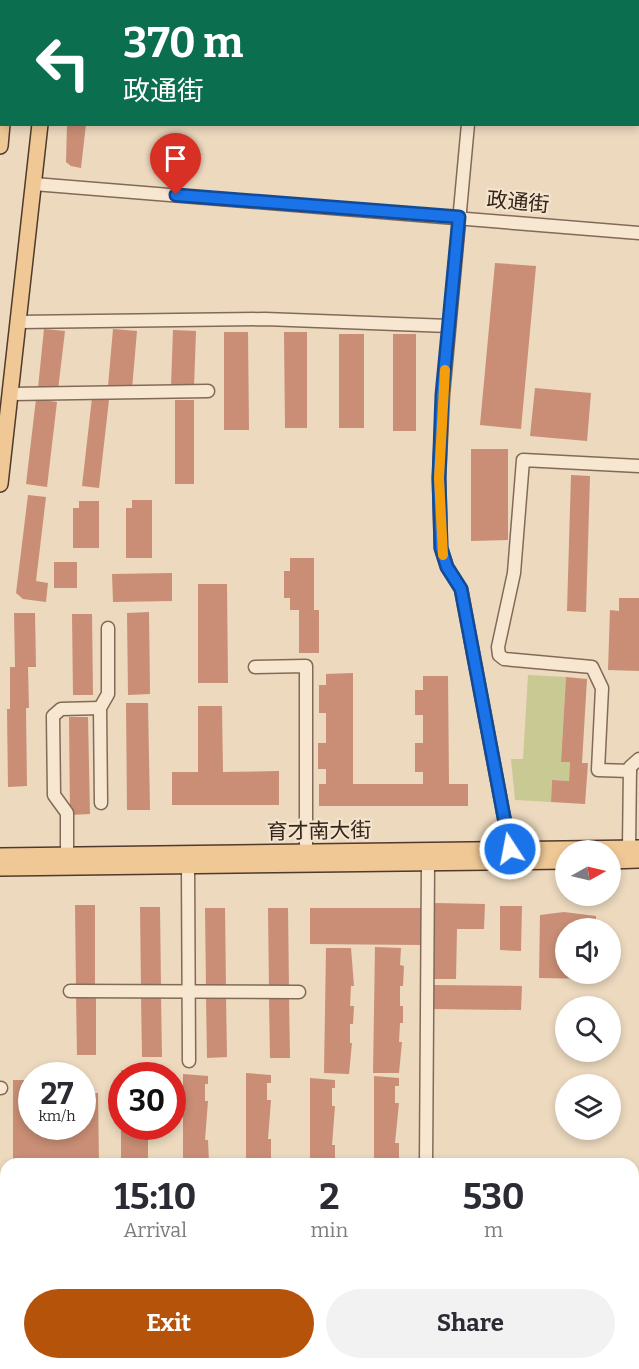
<!DOCTYPE html>
<html lang="en">
<head>
<meta charset="utf-8">
<style>
  :root { --surface:#fff; --page:#f2f2f3; --text:#2b2b33; --muted:#7c7c81; --accent:#b45309 }
  body { margin:0; font-family:Bitter,"Noto Sans SC",serif; background:var(--page); color:var(--text); height:100vh; display:flex; flex-direction:column; font-size:22px; white-space:nowrap }
  * { box-sizing:border-box; margin:0 }
  p { font-size:20px; color:var(--muted) }
  .icon { flex:none; width:33px; height:33px; fill:none; stroke:currentColor; stroke-width:2; stroke-linecap:round; stroke-linejoin:round }
  .map { position:relative; flex:1; overflow:hidden }
  .panel { position:absolute; left:0px; top:1158px; width:639px; height:212px; display:flex; flex-direction:column; background:var(--surface); border-radius:18px 18px 0 0; box-shadow:0 3px 9px #0003 }
  .panel>* { flex:none }
  .guide { position:absolute; left:0px; top:0px; width:639px; height:126px; box-shadow:0 3px 9px #0003; background:#0b6e4f; color:#fff; overflow:hidden }
  .needle { width:39px; rotate:82deg }
  .tools { position:absolute; left:555px; top:840px; display:grid; gap:12px }
  .tools a { display:grid; place-items:center; width:66px; height:66px; border-radius:50%; background:var(--surface); box-shadow:0 3px 9px #0003; font-size:30px }
  .speed { position:absolute; left:18px; top:1062px; display:flex; gap:12px; font-size:30px; font-weight:700; text-align:center }
  .speed>* { display:grid; place-content:center; width:78px; height:78px; border-radius:50%; background:var(--surface); box-shadow:0 3px 9px #0003; line-height:1 }
  .speed small { font-size:15px; font-weight:400 }
  .speed .limit { border:9px solid #d22; background:#fff; color:#111 }
  .pin { position:absolute; display:grid; place-items:center; width:51px; height:51px; color:#fff; margin:-62px -26px; border-radius:50% 50% 50% 0; rotate:-45deg; box-shadow:0 0 6px #0007 }
  .pin .icon { rotate:45deg }
  .me { position:absolute; width:66px; margin:-33px; rotate:349deg; stroke-linejoin:round; filter:drop-shadow(0 0 4px #0008) }
  .turn { display:flex; align-items:center; gap:21px; height:126px; padding:0 24px; font-size:27px }
  .turn .icon { width:78px; height:78px; stroke-width:2.5 }
  .turn b { display:block; font-size:42px; line-height:51px }
  .eta { display:flex; justify-content:space-evenly; align-items:center; height:102px; text-align:center }
  .eta b { font-size:36px; font-weight:700; line-height:42px }
  .cta { display:flex; gap:12px; margin-top:auto; padding:12px 24px }
  .cta a { flex:1; height:69px; border-radius:36px; background:var(--accent); color:#fff; font-size:24px; font-weight:700; line-height:69px; text-align:center }
  .cta a+a { background:var(--page); color:var(--text) }
  .map>svg:first-child { display:block }
  .green { fill:#c9c993 }
  .building { fill:#c98e75 }
  .lines { fill:none; stroke-linecap:round; stroke-linejoin:round }
  .minor-casing { stroke:#836a58; stroke-width:15 }
  .major-casing { stroke:#51392c; stroke-width:18 }
  .minor { stroke:#f7e7d1; stroke-width:12 }
  .major { stroke:#efc896; stroke-width:15 }
  .route-casing { stroke:#114b97; stroke-width:15 }
  .route { stroke:#1a73e8; stroke-width:10 }
  .slow { stroke:#f59e0b; stroke-width:10 }
  .labels { text-anchor:middle; dominant-baseline:central; stroke-width:4.5; stroke-linejoin:round; paint-order:stroke }
  .street-label { font-size:21px; fill:#33241c; stroke:#f4e4cd }
</style>
</head>
<body>
<div class="map">
<svg width="639" height="1369" viewBox="0 0 639 1369">
  <rect width="100%" height="100%" fill="#ecd9be"/>
  <polygon class="green" points="528,675 566,677 561,761 570,762 569,781 552,780 551,802 515,800 511,759 523,759"/>
  <g class="building">
    <polygon points="67,124 86,124 81,168 71,166 66,162"/>
    <polygon points="495,263 536,266 521,429 480,425"/>
    <polygon points="44,329 65,331 58,390 38,388"/>
    <polygon points="113,329 137,331 132,389 108,386"/>
    <polygon points="173,330 196,331 194,387 171,386"/>
    <polygon points="224,332 248,332 249,430 224,430"/>
    <polygon points="284,332 307,332 307,428 285,428"/>
    <rect x="339" y="334" width="25" height="94"/>
    <rect x="393" y="334" width="23" height="97"/>
    <polygon points="535,388 591,393 587,441 530,436"/>
    <polygon points="92,398 109,400 99,488 82,486"/>
    <polygon points="36,399 57,402 47,487 26,484"/>
    <rect x="175" y="400" width="19" height="84"/>
    <polygon points="471,449 508,449 508,540 471,541"/>
    <polygon points="571,475 590,476 586,612 567,611"/>
    <polygon points="28,495 46,497 36,581 48,583 46,602 23,599 16,593"/>
    <polygon points="132,500 152,500 152,558 126,558 126,508 132,508"/>
    <polygon points="79,501 99,501 99,548 73,548 73,508 79,508"/>
    <polygon points="290,558 314,558 314,610 319,610 319,653 299,653 299,610 290,610 290,598 284,598 284,571 290,571"/>
    <rect x="54" y="562" width="23" height="26"/>
    <polygon points="172,573 172,601 113,602 112,574"/>
    <polygon points="198,584 227,584 228,683 198,683"/>
    <polygon points="619,598 639,598 639,671 608,670 610,610 619,611"/>
    <polygon points="149,612 150,694 128,695 127,613"/>
    <polygon points="14,613 35,613 36,667 28,667 29,708 26,708 27,786 8,787 7,709 10,709 10,667 15,667"/>
    <polygon points="72,614 92,614 93,695 73,695"/>
    <polygon points="353,673 353,784 423,784 423,772 415,772 415,743 423,743 423,715 415,715 415,690 423,690 423,676 448,676 449,784 468,784 468,806 319,806 319,784 326,784 326,769 318,769 318,743 326,743 326,713 319,713 319,685 326,685 326,674"/>
    <polygon points="566,677 587,679 582,763 588,763 585,804 551,802 552,780 569,781 570,762 561,762"/>
    <polygon points="126,703 148,703 150,810 127,810"/>
    <polygon points="198,706 222,706 223,772 279,771 279,805 172,805 172,772 198,772"/>
    <polygon points="69,717 88,717 90,814 70,815"/>
    <polygon points="434,903 485,904 484,929 457,929 456,979 433,979"/>
    <polygon points="75,905 95,905 95,986 76,986"/>
    <polygon points="500,906 522,906 521,951 500,950"/>
    <polygon points="140,907 160,907 161,988 141,988"/>
    <polygon points="205,908 225,908 226,989 206,989"/>
    <polygon points="268,908 288,908 289,989 269,990"/>
    <polygon points="310,908 421,908 421,945 310,944"/>
    <polygon points="564,912 596,916 596,928 566,928 566,974 595,974 595,979 539,978 540,915"/>
    <polygon points="375,947 401,948 400,965 404,966 403,986 400,986 400,1006 403,1006 403,1023 400,1023 399,1042 402,1042 399,1073 373,1073"/>
    <polygon points="326,948 351,948 354,986 351,986 350,1006 354,1006 353,1024 350,1024 350,1043 352,1043 349,1074 324,1073"/>
    <polygon points="434,985 522,986 521,1010 433,1009"/>
    <polygon points="96,993 96,1055 77,1055 76,994"/>
    <polygon points="141,995 161,995 162,1057 142,1057"/>
    <polygon points="206,996 226,996 227,1057 207,1058"/>
    <polygon points="289,996 290,1058 270,1058 269,997"/>
    <rect x="121" y="1070" width="22" height="6"/>
    <polygon points="246,1073 271,1075 271,1083 267,1083 267,1100 271,1100 268,1139 271,1139 271,1161 268,1161 268,1164 246,1164"/>
    <polygon points="183,1074 208,1076 208,1084 205,1084 205,1101 208,1101 205,1140 208,1140 209,1162 205,1164 183,1164"/>
    <polygon points="374,1076 399,1078 399,1086 395,1086 395,1103 399,1103 395,1143 399,1143 399,1164 374,1164"/>
    <polygon points="310,1078 335,1080 335,1088 332,1088 332,1106 335,1106 332,1145 335,1145 335,1164 310,1164"/>
    <polygon points="13,1080 32,1080 32,1126 82,1126 82,1093 98,1093 99,1164 13,1164"/>
    <polygon points="121,1126 143,1126 143,1139 148,1138 148,1161 143,1161 143,1164 121,1164"/>
    <polygon points="0,1246 6,1246 6,1364 10,1364 10,1369 0,1369"/>
    <rect x="47" y="1364" width="24" height="5"/>
    <rect x="104" y="1364" width="20" height="5"/>
    <rect x="155" y="1364" width="20" height="5"/>
    <rect x="207" y="1364" width="25" height="5"/>
    <rect x="258" y="1364" width="21" height="5"/>
    <rect x="381" y="1364" width="24" height="5"/>
  </g>
  <g class="lines">
    <g class="minor-casing">
      <g id="minor">
        <polyline points="480,2 480,0"/>
        <polyline points="0,38 2,38"/>
        <polyline points="468,124 443,395 439,478 441,548 447,567 461,589 510,849"/>
        <polyline points="34,184 639,233"/>
        <polyline points="18,322 265,319 449,326"/>
        <polyline points="11,394 208,391"/>
        <polyline points="255,667 306,666 306,852"/>
        <polyline points="630,771 598,770 602,688 592,667 504,659 499,655 498,647 514,573 523,460 639,466"/>
        <polyline points="101,803 100,708 108,694 108,628"/>
        <polyline points="629,848 630,767 639,759"/>
        <polyline points="67,855 67,813 54,795 53,716 61,709 100,708"/>
        <polyline points="188,866 189,1061"/>
        <polyline points="70,991 299,992"/>
        <polyline points="0,1088 1,1088"/>
        <polyline points="426,1164 428,863"/>
        <polyline points="0,1219 1,1220"/>
        <polyline points="0,1238 6,1237"/>
        <polyline points="244,1369 244,1364"/>
        <polyline points="425,1369 425,1364"/>
      </g>
    </g>
    <g class="major-casing">
      <g id="major">
        <polyline points="16,2 16,0"/>
        <polyline points="54,2 54,0"/>
        <polyline points="0,146 2,124"/>
        <polyline points="0,484 40,124"/>
        <polyline points="0,856 639,848"/>
        <polyline points="610,861 639,860"/>
        <polyline points="0,868 566,861"/>
      </g>
    </g>
    <use href="#minor" class="minor"/>
    <use href="#major" class="major"/>
  </g>
  <g class="lines">
    <g class="route-casing">
      <polyline id="route" points="176,195 459,217 442,395 439,478 441,548 447,567 461,589 510,849"/>
    </g>
    <use href="#route" class="route"/>
    <polyline class="slow" points="443,555 439,478 445,370"/>
  </g>
  <g class="labels">
    <g class="street-label">
      <text transform="translate(518 202) rotate(5)">政通街</text>
      <text transform="translate(319 831) rotate(-1)">育才南大街</text>
    </g>
  </g>
</svg>
<div class="tools">
<a><svg class="needle" viewBox="-14 -14 28 28"><path d="M0-13l5 13h-10z" fill="#e53935"/><path d="M0 13l5-13h-10z" fill="#7c7c81"/></svg></a>
<a><svg class="icon" aria-label="sound" viewBox="0 0 24 24"><path d="M4 9h4l5-4v14l-5-4H4zM17 9q2 3 0 6"/></svg></a>
<a><svg class="icon" aria-label="search" viewBox="0 0 24 24"><circle cx="10" cy="10" r="6"/><path d="M15 15l6 6"/></svg></a>
<a><svg class="icon" aria-label="layers" viewBox="0 0 24 24"><path d="M12 4l9 5-9 5-9-5zM3 14l9 5 9-5"/></svg></a>
</div>
<div class="speed"><div>27<small>km/h</small></div><div class="limit">30</div></div>
<div class="pin" style="left:176px;top:195px;background:#d93025"><svg class="icon" aria-label="arrive" viewBox="0 0 24 24"><path d="M6 21V4h12l-3 4 3 4H6"/></svg></div>
<svg class="me" style="left:510px;top:849px" viewBox="-20 -20 40 40"><circle r="17" fill="#1a73e8" stroke="#fff" stroke-width="3"/><path d="M0-11L8 9 0 5-8 9z" fill="#fff"/></svg>
<div class="guide">
<div class="turn"><svg class="icon" aria-label="left" viewBox="0 0 24 24"><path d="M17 20v-9H6M10 6l-5 5 5 5"/></svg><div><b>370 m</b>政通街</div></div>
</div>
<section class="panel">
<div class="eta">
<div><b>15:10</b><p>Arrival</p></div>
<div><b>2</b><p>min</p></div>
<div><b>530</b><p>m</p></div>
</div>
<div class="cta"><a>Exit</a><a>Share</a></div>
</section>
</div>
</body>
</html>
